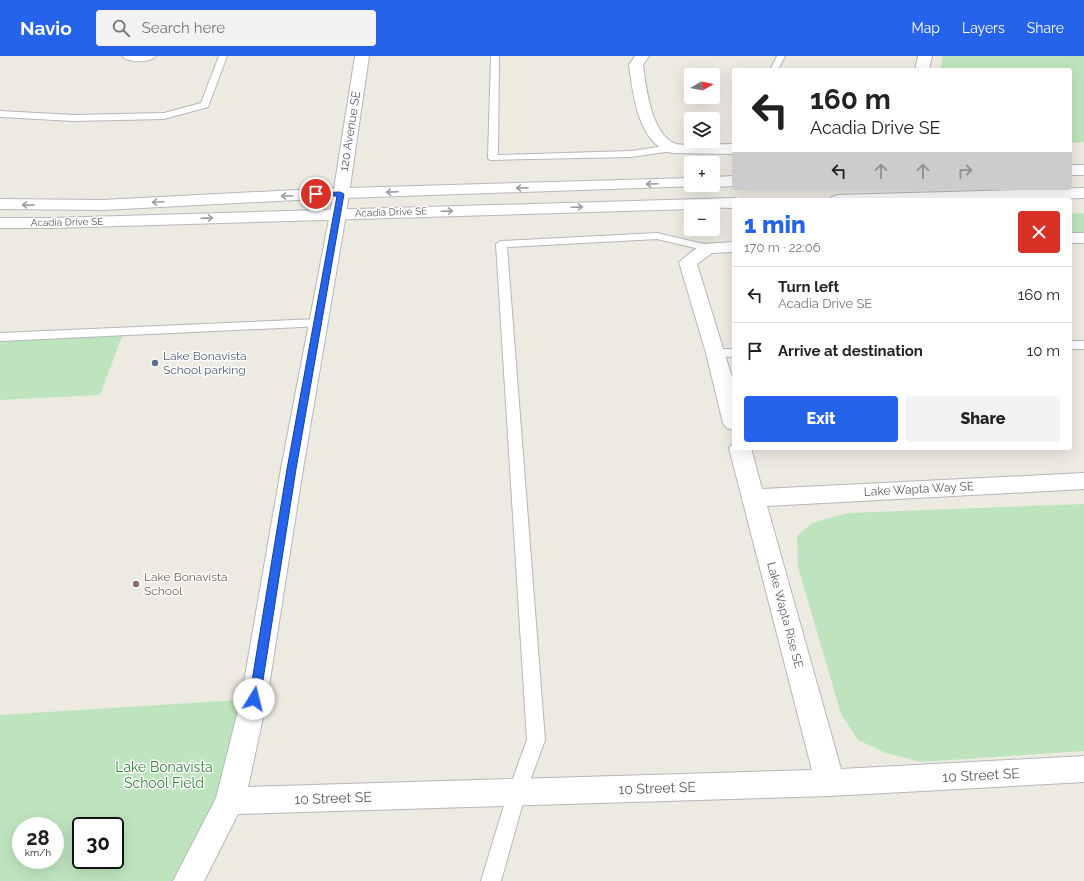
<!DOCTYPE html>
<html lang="en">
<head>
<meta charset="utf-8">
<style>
  :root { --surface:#fff; --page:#f2f2f2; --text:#222; --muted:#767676; --line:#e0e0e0; --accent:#2563eb }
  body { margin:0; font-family:Raleway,sans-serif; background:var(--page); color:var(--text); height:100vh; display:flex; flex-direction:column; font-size:15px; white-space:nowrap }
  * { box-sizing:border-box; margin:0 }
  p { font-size:13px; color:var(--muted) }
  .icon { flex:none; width:22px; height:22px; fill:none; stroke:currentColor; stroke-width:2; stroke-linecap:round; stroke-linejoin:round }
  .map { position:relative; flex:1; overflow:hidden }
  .panel { position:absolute; left:732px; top:142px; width:340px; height:252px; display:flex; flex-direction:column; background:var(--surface); border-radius:4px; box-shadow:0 4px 16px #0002 }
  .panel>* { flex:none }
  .guide { position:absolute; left:732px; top:12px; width:340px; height:122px; border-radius:4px; box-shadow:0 4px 16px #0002; background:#fff; color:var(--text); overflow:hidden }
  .needle { width:26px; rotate:81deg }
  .controls { position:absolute; left:684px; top:12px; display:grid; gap:8px }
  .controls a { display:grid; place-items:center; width:36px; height:36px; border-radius:4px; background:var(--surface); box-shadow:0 4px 16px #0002; font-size:20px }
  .speed { position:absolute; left:12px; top:761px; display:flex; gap:8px; font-size:20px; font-weight:700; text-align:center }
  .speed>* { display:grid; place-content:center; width:52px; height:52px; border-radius:50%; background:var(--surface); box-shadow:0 4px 16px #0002; line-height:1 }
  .speed small { font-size:10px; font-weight:400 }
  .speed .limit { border:2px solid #111; border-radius:6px; background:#fff; color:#111 }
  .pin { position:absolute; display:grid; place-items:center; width:34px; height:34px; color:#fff; margin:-17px; border:2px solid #fff; border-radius:50%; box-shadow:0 1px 4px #0007 }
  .me { position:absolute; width:44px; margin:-22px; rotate:9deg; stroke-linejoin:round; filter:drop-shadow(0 0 3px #0008) }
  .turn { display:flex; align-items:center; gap:14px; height:84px; padding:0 12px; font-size:18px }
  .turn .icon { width:52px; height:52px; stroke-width:2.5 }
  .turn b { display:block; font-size:28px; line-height:34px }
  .lanes { display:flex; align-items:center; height:38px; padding:0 12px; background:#0003; justify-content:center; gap:20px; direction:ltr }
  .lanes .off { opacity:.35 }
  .round { display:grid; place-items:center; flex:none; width:42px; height:42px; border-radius:4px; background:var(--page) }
  .overview { display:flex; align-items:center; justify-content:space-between; height:68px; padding:0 12px }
  h1 { font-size:24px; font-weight:800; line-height:30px; color:var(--accent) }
  .primary-button { display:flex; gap:8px; margin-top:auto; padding:8px 12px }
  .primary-button a { flex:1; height:46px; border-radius:4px; background:var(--accent); color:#fff; font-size:16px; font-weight:800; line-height:46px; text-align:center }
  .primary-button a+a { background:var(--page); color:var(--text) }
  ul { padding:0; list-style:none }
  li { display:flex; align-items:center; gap:12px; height:56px; padding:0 12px; border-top:1px solid var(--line) }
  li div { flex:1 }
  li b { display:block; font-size:15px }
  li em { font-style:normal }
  header { display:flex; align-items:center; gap:24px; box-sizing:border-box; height:56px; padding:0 20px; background:var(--accent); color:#fff }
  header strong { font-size:19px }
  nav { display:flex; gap:22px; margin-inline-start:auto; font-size:14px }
  .search { width:280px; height:36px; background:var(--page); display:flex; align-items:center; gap:10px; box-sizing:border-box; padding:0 14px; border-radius:4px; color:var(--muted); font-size:15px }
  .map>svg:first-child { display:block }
  .green { fill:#bee4bd; fill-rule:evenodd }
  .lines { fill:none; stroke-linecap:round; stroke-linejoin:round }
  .lane-casing { stroke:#b4b7bb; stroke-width:2 }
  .street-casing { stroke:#b4b7bb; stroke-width:2 }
  .secondary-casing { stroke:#b5b8bd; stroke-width:2 }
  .lane { fill:#fff; fill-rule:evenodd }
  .street { fill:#fff; fill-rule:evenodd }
  .secondary { fill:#fff; fill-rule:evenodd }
  .oneway { stroke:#9c9ea1 }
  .route { fill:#2563eb; stroke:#184099 }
  .service-dot { fill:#5c6f8a; stroke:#fff; stroke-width:1.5 }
  .education-dot { fill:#8d6e63; stroke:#fff; stroke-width:1.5 }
  .labels { text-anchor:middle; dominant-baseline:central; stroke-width:3; stroke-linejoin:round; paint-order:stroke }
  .far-street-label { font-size:10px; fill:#5a5d62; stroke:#fff }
  .street-label { font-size:12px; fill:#5a5d62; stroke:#fff }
  .service-label { font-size:12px; fill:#4e5e75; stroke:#fff; text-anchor:start }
  .education-label { font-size:12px; fill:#785e54; stroke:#fff; text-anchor:start }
  .near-park-label { font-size:14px; fill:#378439; stroke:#fff }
  .near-street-label { font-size:14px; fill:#5a5d62; stroke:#fff }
</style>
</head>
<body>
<header>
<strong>Navio</strong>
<div class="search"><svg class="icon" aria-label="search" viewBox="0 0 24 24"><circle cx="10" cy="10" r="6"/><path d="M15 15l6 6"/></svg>Search here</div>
<nav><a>Map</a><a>Layers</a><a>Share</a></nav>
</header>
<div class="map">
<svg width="1084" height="825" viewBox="0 0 1084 825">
  <rect width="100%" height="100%" fill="#eceae1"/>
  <g class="green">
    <polygon points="943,0 1084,0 1084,86 1070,87 1070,14 940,14"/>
    <polygon points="1084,157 1084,182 1070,182 1070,158"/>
    <polygon points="124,275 100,339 0,344 0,281"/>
    <polygon points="1084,448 1084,695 921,706 886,697 858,684 841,658 798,511 797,480 812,467 848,457"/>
    <path d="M 254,643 L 188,825 L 0,825 L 0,659 ZM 21,770 L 55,770 L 55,804 L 21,804 ZM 81,770 L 115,770 L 115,804 L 81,804 Z"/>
  </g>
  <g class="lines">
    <g class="lane-casing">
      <g id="lane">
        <polygon points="219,0 227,0 208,51 164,63 74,65 0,61 0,55 74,59 164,57 201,47"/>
        <polygon points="491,0 499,0 498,99 631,95 672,89 677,92 672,95 631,101 490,104 488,102"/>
        <polygon points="777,0 785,0 778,14 770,14"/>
        <polygon points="657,177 712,190 713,192 708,195 657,183 507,191 545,684 526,736 501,825 481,825 508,736 527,684 496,188 501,185"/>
        <polygon points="318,263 324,267 322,270 0,285 0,277"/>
        <rect x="1070" y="285" width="14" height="8"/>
        <polygon points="716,293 734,293 734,301 712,300 710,297 712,294"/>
      </g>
    </g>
    <g class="street-casing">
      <g id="street">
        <path d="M 122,0 L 156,0 C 151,7 127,7 122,0 Z"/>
        <polygon points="355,0 369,0 346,158 303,413 267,643 248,731 812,714 729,392 734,386 734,392 751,392 762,433 1084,417 1084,433 767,450 841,713 1084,700 1084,726 830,740 238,758 204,825 173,825 216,742 241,643 281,413 330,158"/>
        <path d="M 635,0 L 649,0 L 643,9 C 646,31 651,79 676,88 C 684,90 723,88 734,88 L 734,98 L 672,97 C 638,88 633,38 629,9 Z"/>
        <polygon points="918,0 932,0 929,14 915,14"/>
        <rect x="1070" y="177" width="14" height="10"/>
        <polygon points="734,186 734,196 712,197 697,208 734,328 734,374 727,372 723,367 706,297 679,206 702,188"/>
      </g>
    </g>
    <g class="secondary-casing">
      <g id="secondary">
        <rect x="1070" y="109" width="14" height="10"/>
        <polygon points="734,120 734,130 713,131 707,129 713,129 713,121"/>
        <polygon points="691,122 691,129 698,129 697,130 315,143 103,154 0,153 0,143 103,144 315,133"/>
        <polygon points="1084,132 1084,142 1008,144 830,144 832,141 838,139"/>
        <polygon points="734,142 740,144 734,144 734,152 691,151 691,153 52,172 0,172 0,162 52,162"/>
      </g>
    </g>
    <use href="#lane" class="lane"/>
    <use href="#street" class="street"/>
    <use href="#secondary" class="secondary"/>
  </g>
  <defs><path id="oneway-shaft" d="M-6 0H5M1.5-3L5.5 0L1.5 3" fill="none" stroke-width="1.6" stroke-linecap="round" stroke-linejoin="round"/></defs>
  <g class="oneway">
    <use href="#oneway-shaft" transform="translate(652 128) rotate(178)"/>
    <use href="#oneway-shaft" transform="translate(522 132) rotate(178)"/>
    <use href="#oneway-shaft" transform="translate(392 136) rotate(178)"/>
    <use href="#oneway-shaft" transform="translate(287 140) rotate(177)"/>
    <use href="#oneway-shaft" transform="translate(158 146) rotate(177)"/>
    <use href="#oneway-shaft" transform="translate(28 149) rotate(-179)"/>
    <use href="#oneway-shaft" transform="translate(577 151) rotate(-2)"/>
    <use href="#oneway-shaft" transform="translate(447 155) rotate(-2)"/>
    <use href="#oneway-shaft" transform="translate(207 162) rotate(-2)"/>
  </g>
  <polygon class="route" points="340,136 344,138 296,413 260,643 258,647 254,648 250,647 249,643 287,413 337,140 316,140 312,138 316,137"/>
  <circle class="service-dot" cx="155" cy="307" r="4"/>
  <circle class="education-dot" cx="136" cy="528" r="4"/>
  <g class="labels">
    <g class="far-street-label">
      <text transform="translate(391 156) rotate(-2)">Acadia Drive SE</text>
      <text transform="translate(67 166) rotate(-1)">Acadia Drive SE</text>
    </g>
    <g class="street-label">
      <text transform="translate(350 75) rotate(-81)">120 Avenue SE</text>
      <text transform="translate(919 433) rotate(-3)">Lake Wapta Way SE</text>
      <text transform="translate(785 559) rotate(75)">Lake Wapta Rise SE</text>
    </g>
    <g class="service-label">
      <text x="163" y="300">Lake Bonavista<tspan x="163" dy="14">School parking</tspan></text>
    </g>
    <g class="education-label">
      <text x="144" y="521">Lake Bonavista<tspan x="144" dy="14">School</tspan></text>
    </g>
    <g class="near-park-label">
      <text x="164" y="711">Lake Bonavista<tspan x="164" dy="16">School Field</tspan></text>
    </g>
    <g class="near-street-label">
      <text transform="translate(981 719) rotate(-3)">10 Street SE</text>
      <text transform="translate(657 732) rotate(-2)">10 Street SE</text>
      <text transform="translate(333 742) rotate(-2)">10 Street SE</text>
    </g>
  </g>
</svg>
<div class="controls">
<a><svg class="needle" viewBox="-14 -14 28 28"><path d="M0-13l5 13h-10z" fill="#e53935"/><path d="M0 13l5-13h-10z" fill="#767676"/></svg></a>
<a><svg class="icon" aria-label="layers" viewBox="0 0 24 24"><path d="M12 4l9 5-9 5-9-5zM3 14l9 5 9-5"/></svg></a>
<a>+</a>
<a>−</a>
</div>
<div class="speed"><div>28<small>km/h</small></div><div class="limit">30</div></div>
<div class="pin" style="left:316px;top:138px;background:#d93025"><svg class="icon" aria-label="arrive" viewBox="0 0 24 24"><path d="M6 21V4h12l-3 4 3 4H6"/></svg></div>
<svg class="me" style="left:254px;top:643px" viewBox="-20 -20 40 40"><circle r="19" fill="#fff"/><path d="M0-13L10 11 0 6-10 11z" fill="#2563eb"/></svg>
<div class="guide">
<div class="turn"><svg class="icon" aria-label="left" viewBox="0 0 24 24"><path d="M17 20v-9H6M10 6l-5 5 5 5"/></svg><div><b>160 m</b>Acadia Drive SE</div></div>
<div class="lanes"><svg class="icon" aria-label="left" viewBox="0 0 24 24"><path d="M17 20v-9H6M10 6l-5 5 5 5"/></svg><svg class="icon off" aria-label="ahead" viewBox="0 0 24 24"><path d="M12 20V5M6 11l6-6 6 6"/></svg><svg class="icon off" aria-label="ahead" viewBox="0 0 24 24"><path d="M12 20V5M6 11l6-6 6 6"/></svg><svg class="icon off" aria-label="right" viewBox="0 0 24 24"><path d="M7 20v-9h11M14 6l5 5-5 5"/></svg></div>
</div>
<section class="panel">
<div class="overview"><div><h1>1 min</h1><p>170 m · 22:06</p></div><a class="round" style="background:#d93025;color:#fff"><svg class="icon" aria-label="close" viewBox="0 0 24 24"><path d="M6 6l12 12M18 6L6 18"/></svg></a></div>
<ul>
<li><svg class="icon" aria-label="left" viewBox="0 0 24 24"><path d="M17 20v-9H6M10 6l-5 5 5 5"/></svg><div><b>Turn left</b><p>Acadia Drive SE</p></div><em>160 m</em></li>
<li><svg class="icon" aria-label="arrive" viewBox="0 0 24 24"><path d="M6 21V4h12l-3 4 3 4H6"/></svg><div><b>Arrive at destination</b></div><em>10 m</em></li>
</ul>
<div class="primary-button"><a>Exit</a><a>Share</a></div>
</section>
</div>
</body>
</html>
